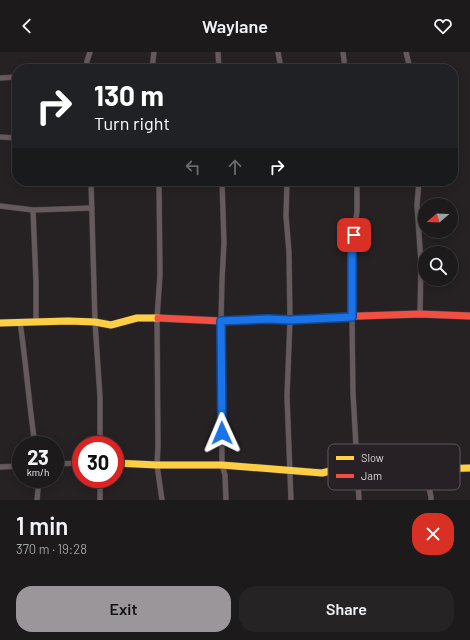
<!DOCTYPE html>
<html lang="en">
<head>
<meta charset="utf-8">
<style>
  :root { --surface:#1c1a1b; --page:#252324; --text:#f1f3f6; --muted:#a0a1a3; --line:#3a383a; --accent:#9a9699 }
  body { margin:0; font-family:Barlow,sans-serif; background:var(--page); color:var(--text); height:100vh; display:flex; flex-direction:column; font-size:15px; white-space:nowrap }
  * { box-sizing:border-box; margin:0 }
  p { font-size:13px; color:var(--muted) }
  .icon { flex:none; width:22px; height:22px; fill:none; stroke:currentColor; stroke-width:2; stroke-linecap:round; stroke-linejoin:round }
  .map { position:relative; height:448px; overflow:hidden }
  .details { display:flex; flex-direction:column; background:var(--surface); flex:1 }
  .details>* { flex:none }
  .hud { position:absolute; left:12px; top:12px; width:446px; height:122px; border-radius:16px; box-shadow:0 2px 10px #0003,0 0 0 1px var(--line); background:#202124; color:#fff; overflow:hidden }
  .needle { width:26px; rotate:251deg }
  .tools { position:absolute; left:418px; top:146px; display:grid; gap:8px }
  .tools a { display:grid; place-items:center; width:40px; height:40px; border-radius:50%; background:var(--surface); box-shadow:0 2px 10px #0003,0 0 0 1px var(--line); font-size:20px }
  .speed { position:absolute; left:12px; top:384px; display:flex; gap:8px; font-size:20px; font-weight:700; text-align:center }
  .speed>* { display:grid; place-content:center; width:52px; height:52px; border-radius:50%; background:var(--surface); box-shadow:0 2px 10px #0003,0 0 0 1px var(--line); line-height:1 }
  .speed small { font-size:10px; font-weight:400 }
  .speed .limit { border:6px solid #d22; background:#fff; color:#111 }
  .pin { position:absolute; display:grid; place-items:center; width:34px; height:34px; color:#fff; margin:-17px; border-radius:8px; box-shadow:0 2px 6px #0006 }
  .me { position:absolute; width:44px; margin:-22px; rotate:359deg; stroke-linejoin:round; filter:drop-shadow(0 0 3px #0008) }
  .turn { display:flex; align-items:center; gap:14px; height:84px; padding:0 16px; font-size:18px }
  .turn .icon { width:52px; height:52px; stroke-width:2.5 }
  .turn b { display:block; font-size:28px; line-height:34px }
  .lanes { display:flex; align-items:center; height:38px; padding:0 16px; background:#0003; justify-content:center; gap:20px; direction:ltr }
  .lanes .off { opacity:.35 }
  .round { display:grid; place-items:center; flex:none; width:42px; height:42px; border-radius:16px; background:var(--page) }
  .summary { display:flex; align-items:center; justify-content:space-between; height:68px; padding:0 16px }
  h1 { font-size:24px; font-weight:600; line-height:30px }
  .primary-button { display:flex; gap:8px; margin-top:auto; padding:8px 16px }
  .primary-button a { flex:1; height:46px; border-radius:16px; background:var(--accent); color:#111; font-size:16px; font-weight:600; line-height:46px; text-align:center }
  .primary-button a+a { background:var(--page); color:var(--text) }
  header { display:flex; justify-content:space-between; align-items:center; height:52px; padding:0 16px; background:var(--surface); font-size:18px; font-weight:600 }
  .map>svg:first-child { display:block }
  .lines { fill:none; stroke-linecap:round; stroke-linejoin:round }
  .street-casing { stroke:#423f41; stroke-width:6 }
  .slow-casing { stroke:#423f41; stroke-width:8 }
  .jam-casing { stroke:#423f41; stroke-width:8 }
  .street { stroke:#665a5d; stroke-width:5 }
  .slow { stroke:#ffcf43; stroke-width:7 }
  .jam { stroke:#f24e42; stroke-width:7 }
  .route-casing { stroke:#114b97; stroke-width:10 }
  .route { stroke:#1a73e8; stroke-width:7 }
  .key { fill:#272125; stroke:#5c575b; stroke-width:1 }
  .key-label { font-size:11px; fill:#d9d5d8 }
</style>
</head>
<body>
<header><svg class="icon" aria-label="back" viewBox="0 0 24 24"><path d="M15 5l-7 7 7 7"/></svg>Waylane<svg class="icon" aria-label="heart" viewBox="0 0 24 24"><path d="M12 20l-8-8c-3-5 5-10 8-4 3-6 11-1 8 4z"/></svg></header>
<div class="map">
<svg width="470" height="448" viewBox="0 0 470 448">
  <rect width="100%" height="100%" fill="#262224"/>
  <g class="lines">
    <g class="street-casing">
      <g id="street">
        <polyline points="218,0 219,17"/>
        <polyline points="278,0 281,17"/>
        <polyline points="343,0 345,17"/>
        <polyline points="406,0 410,17"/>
        <polyline points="87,17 87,9 90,0"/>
        <polyline points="152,17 154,0"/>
        <polyline points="0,26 17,25"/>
        <polyline points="0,85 17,86"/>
        <polyline points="91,129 95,270 100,345 100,393"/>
        <polyline points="159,129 160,223 157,266 158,394 157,413 162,448"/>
        <polyline points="222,129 224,191 222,228 221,269 222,413 225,423 226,448"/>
        <polyline points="287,129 286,164 289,201 290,268 287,344 291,448"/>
        <polyline points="357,129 357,159 352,195 352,265 353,341 359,448"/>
        <polyline points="419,129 417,153 421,211 420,262"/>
        <polyline points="0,154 33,158 92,156"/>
        <polyline points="33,158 36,230 36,270"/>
        <path d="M 20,270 C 26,311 29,352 35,393"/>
        <polyline points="55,412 81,411"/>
        <polyline points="0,415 21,414"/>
        <polyline points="425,417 431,445 431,448"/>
        <polyline points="37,448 39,427"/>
        <polyline points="100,448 100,427"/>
      </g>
    </g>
    <g class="slow-casing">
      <g id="slow">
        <polyline points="0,271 68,269 95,270 111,273 137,266 158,266"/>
        <polyline points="115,411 157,413 222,413 322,421 334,418 357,419 470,416"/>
      </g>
    </g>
    <g class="jam-casing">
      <polyline id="jam" points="158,266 221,269 268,267 290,268 330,265 420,262 470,264"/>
    </g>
    <use href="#street" class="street"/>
    <use href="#slow" class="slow"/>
    <use href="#jam" class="jam"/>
  </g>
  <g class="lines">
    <g class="route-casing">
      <polyline id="route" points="222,381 221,269 268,267 290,268 352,265 352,195 354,183"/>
    </g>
    <use href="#route" class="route"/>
  </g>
  <rect x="328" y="392" width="132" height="46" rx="6" class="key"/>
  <rect x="336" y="404" width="18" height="4" fill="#ffcf43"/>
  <rect x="336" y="422" width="18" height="4" fill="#f24e42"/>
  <g class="key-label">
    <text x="361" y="410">Slow</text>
    <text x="361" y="428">Jam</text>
  </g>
</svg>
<div class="tools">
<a><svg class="needle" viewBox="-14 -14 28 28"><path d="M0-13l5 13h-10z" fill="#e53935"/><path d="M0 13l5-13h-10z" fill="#a0a1a3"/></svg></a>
<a><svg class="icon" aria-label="search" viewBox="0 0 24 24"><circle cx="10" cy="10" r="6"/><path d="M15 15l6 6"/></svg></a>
</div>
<div class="speed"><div>23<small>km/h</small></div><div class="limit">30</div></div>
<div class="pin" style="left:354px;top:183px;background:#d93025"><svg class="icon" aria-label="arrive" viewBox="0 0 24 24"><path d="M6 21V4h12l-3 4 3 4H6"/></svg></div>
<svg class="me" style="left:222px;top:381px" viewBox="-20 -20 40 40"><path d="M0-17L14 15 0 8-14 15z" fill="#1a73e8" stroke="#fff" stroke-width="4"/></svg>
<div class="hud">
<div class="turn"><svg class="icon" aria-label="right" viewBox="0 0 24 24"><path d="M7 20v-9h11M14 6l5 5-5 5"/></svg><div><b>130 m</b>Turn right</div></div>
<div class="lanes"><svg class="icon off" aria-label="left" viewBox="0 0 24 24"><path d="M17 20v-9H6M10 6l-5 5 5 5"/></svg><svg class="icon off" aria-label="ahead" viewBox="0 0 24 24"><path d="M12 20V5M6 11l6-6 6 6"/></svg><svg class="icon" aria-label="right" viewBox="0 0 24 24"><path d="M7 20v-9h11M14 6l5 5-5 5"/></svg></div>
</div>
</div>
<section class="details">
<div class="summary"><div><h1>1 min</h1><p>370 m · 19:28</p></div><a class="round" style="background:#d93025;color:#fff"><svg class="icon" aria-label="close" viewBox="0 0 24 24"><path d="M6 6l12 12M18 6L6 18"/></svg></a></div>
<div class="primary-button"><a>Exit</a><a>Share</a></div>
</section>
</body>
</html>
